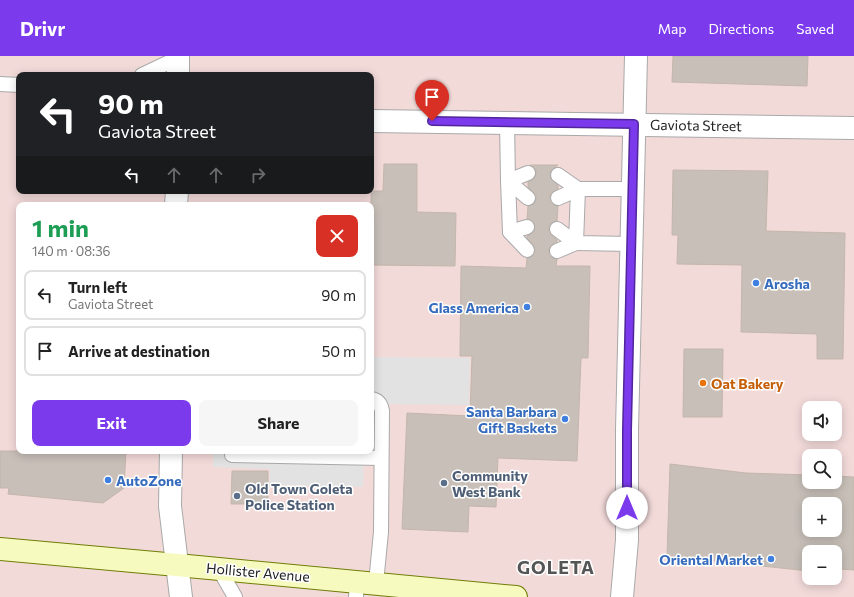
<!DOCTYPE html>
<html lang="en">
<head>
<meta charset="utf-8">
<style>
  :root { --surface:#fff; --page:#f6f6f6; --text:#222; --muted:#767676; --line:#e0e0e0; --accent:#7c3aed }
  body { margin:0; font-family:Commissioner,sans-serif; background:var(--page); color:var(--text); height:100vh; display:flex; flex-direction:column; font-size:15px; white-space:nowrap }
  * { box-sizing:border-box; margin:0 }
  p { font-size:13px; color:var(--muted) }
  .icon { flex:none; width:22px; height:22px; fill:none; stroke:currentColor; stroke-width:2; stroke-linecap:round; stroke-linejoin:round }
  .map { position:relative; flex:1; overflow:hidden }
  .panel { position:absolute; left:16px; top:146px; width:358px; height:252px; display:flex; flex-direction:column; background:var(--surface); border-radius:8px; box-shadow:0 2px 10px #0003 }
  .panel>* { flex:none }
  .top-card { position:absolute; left:16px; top:16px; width:358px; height:122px; border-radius:8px; box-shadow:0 2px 10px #0003; background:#202124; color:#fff; overflow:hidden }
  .tools { position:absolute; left:802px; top:345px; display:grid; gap:8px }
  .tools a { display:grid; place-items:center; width:40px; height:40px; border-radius:8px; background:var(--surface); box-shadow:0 2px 10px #0003; font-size:20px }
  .pin { position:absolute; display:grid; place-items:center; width:34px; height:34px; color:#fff; margin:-41px -17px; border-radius:50% 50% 50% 0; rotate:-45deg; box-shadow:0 0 4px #0007 }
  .pin .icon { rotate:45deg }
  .me { position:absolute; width:44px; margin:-22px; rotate:0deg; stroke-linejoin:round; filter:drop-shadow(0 0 3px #0008) }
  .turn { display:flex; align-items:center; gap:14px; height:84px; padding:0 16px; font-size:18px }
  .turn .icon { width:52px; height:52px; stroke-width:2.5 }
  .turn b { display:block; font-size:28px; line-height:34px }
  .lanes { display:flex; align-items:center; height:38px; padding:0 16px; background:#0003; justify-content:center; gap:20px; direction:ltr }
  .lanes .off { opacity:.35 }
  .round { display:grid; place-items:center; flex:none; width:42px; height:42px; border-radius:8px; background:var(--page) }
  .head { display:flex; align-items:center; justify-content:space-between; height:68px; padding:0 16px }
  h1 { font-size:24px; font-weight:700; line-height:30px; color:#1e9e55 }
  .button { display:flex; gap:8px; margin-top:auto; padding:8px 16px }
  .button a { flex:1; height:46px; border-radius:8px; background:var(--accent); color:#fff; font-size:16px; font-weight:700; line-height:46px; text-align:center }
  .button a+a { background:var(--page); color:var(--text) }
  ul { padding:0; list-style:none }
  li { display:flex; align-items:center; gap:12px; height:50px; margin:0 8px 6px; padding:0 8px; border:2px solid var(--line); border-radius:8px }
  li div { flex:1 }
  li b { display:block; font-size:15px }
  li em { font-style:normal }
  header { display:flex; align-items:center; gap:24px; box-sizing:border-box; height:56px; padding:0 20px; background:var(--accent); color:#fff }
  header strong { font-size:19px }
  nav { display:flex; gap:22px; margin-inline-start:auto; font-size:14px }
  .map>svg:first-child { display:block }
  .commercial { fill:#f2dad9; fill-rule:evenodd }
  .parking { fill:#e2e2e2 }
  .building { fill:#c7bfb8; stroke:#c4b6ab; fill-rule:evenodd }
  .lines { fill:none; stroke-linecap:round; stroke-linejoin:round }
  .lane-casing { stroke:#a9a9a9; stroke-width:16 }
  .street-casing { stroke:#a9a9a9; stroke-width:24 }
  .secondary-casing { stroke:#707d05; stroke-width:24 }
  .lane { stroke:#fff; stroke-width:14 }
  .street { stroke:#fff; stroke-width:22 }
  .secondary { stroke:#f7fabf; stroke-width:22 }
  .route-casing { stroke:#51269a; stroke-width:10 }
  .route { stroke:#7c3aed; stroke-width:7 }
  .shop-dot { fill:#3f7fe0; stroke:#fff; stroke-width:1.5 }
  .food-dot { fill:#e8710a; stroke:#fff; stroke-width:1.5 }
  .service-dot { fill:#5c6f8a; stroke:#fff; stroke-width:1.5 }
  .labels { text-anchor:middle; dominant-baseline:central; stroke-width:3; stroke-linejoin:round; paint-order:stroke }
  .street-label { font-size:14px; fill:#222; stroke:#fff }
  .shop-label { font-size:14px; font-weight:bold; fill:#366cbe; stroke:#fff; text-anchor:end }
  .food-label { font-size:14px; font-weight:bold; fill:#c56008; stroke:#fff; text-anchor:start }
  .service-label { font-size:14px; font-weight:bold; fill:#4e5e75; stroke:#fff; text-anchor:start }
  .district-label { font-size:18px; font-weight:bold; letter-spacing:1px; fill:#555; stroke:#fff }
</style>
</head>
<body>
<header>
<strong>Drivr</strong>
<nav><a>Map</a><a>Directions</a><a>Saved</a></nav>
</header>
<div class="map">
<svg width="854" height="541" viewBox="0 0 854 541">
  <rect width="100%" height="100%" fill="#f2efe9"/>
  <path class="commercial" d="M 0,0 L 854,0 L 854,541 L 0,541 ZM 19,19 L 371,19 L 371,135 L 19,135 ZM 19,149 L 371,149 L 371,395 L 19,395 ZM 809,352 L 835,352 L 835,378 L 809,378 ZM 809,400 L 835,400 L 835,426 L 809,426 ZM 809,448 L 835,448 L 835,474 L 809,474 ZM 809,496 L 835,496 L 835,522 L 809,522 Z"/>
  <g class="parking">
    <polygon points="371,301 470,302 469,349 371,348"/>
    <polygon points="213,395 364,395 363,431 269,429 270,413 213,411"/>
  </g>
  <g class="building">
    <polygon points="673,0 808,0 807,30 672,26"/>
    <polygon points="384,108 417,108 417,156 456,157 455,210 371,209 371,135 383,135"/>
    <polygon points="530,109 558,109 551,114 550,118 551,123 558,129 558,133 551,137 550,141 550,146 553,149 558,150 557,165 550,168 549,172 549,177 557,184 557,186 550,190 549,194 549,199 552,202 557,203 556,210 590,210 588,302 581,302 577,405 498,402 496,451 469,450 468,476 402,473 407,357 470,360 472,300 460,300 461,210 526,212 527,202 533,200 535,196 533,188 527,182 527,180 533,177 535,173 533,165 527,163 528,150 534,148 536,143 536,139 528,131 528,126 534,123 536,118 536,114"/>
    <polygon points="673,114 768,115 766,175 845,177 843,303 817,303 817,278 741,276 742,209 677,208 678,179 672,179"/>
    <polygon points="684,293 723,293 722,361 683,361"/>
    <polygon points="0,395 126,395 124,432 103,447 8,438 9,432 0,432"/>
    <path d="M 670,408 L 746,417 L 809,419 L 809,426 L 835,426 L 835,420 L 854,421 L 854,514 L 840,513 L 839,517 L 835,517 L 835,496 L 809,496 L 809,515 L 667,500 ZM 809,448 L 835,448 L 835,474 L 809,474 Z"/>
    <polygon points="232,415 268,415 268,448 231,448"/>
  </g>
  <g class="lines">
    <g class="lane-casing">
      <g id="lane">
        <polyline points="142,19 178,2"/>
        <polyline points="0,28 19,29"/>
        <polyline points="507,66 508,125 528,142"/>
        <polyline points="558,119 578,133 576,187 631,188"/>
        <polyline points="558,142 578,133 632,133"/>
        <polyline points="510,176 527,171"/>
        <polyline points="527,194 510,176 508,125 528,117"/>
        <polyline points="557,195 576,187 557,173"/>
        <path d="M 371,343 C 378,344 381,349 382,355 L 381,476 L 376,527"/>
        <polyline points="232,399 381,402"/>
        <polyline points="219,513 235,541"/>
        <polyline points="356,541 357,526"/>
      </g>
    </g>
    <g class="street-casing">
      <g id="street">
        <polyline points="178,19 178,0"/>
        <polyline points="371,65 854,72"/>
        <polyline points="176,149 177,135"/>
        <polyline points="171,395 170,450 181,541"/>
        <polyline points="622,541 627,484 627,374 636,0"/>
      </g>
    </g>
    <g class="secondary-casing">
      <polyline id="secondary" points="0,493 177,509 516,541"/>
    </g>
    <use href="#lane" class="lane"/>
    <use href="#street" class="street"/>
    <use href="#secondary" class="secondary"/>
  </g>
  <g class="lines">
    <g class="route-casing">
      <polyline id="route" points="432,65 634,68 627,374 627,452"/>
    </g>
    <use href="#route" class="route"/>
  </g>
  <g class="shop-dot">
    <circle cx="756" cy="227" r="4"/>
    <circle cx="527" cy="251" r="4"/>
    <circle cx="565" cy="363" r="4"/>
    <circle cx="108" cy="424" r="4"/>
    <circle cx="771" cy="503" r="4"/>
  </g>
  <circle class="food-dot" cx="703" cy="327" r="4"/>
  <g class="service-dot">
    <circle cx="444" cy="427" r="4"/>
    <circle cx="237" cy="440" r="4"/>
  </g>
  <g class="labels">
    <g class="street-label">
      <text transform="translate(696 69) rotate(1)">Gaviota Street</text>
      <text transform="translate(258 516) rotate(5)">Hollister Avenue</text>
    </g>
    <g class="shop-label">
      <text x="764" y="227" text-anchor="start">Arosha</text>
      <text x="519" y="251">Glass America</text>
      <text x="557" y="355">Santa Barbara<tspan x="557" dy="16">Gift Baskets</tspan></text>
      <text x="116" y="424" text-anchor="start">AutoZone</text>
      <text x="763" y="503">Oriental Market</text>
    </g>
    <g class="food-label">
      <text x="711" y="327">Oat Bakery</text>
    </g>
    <g class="service-label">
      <text x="452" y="419">Community<tspan x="452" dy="16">West Bank</tspan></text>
      <text x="245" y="432">Old Town Goleta<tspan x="245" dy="16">Police Station</tspan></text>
    </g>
    <g class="district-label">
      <text x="556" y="511">GOLETA</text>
    </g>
  </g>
</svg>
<div class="tools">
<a><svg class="icon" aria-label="sound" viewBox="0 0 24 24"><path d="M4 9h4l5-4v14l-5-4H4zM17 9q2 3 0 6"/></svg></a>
<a><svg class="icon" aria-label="search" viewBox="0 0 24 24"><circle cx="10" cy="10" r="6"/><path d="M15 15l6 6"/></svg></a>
<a>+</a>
<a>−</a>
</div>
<div class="pin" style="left:432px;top:65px;background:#d93025"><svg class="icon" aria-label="arrive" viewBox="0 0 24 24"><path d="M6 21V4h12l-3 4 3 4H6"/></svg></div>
<svg class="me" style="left:627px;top:452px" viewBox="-20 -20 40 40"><circle r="19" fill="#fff"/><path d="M0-13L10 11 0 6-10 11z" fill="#7c3aed"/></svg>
<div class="top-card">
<div class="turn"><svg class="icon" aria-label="left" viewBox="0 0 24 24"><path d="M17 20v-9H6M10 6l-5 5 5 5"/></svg><div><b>90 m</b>Gaviota Street</div></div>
<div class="lanes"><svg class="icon" aria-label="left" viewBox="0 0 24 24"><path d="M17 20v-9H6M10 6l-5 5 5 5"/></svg><svg class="icon off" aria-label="ahead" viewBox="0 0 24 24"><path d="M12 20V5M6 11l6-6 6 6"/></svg><svg class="icon off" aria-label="ahead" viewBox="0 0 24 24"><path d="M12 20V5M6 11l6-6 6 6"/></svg><svg class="icon off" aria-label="right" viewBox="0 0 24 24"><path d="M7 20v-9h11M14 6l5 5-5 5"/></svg></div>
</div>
<section class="panel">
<div class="head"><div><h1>1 min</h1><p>140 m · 08:36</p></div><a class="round" style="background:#d93025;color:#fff"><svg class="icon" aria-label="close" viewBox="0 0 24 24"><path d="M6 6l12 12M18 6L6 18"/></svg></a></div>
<ul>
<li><svg class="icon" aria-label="left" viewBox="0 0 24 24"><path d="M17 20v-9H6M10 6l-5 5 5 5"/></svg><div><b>Turn left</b><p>Gaviota Street</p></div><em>90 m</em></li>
<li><svg class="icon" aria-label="arrive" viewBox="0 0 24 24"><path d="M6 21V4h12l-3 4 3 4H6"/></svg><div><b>Arrive at destination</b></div><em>50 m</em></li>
</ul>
<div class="button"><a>Exit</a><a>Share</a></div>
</section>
</div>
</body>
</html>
